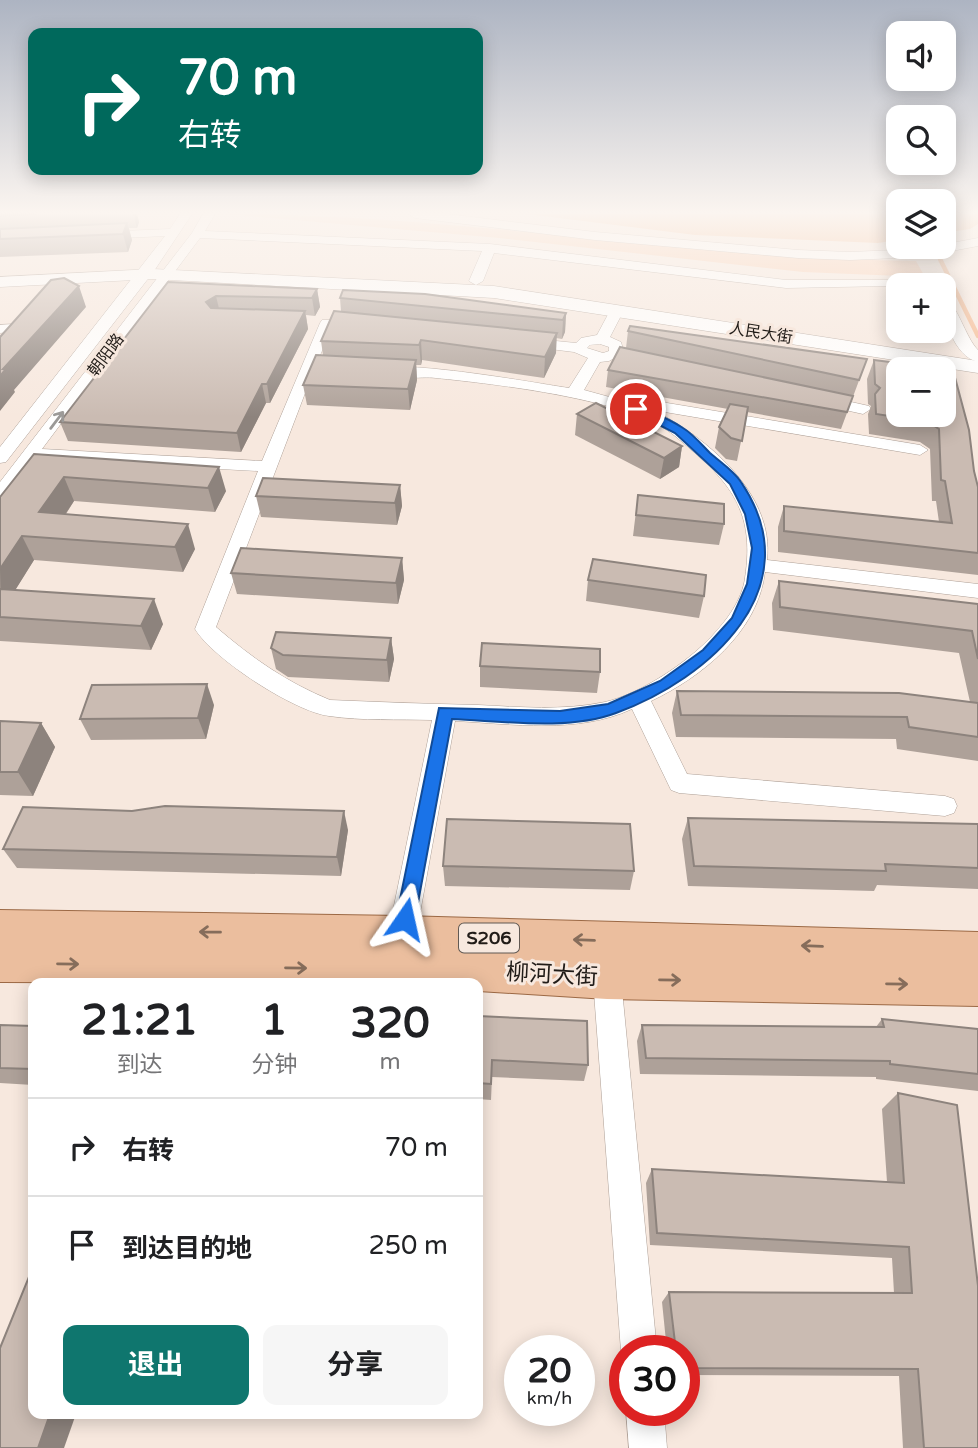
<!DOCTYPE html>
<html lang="zh">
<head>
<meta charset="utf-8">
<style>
  :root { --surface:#fff; --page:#f6f6f6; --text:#202124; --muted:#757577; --line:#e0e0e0; --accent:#0f766e }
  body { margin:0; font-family:"Varela Round","Noto Sans SC",sans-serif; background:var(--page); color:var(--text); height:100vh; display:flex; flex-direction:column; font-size:26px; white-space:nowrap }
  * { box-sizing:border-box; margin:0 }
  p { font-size:23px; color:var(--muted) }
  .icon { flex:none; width:38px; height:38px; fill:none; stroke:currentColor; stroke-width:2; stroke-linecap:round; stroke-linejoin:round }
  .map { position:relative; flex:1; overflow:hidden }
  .side { position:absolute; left:28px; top:978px; width:455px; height:441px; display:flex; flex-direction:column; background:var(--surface); border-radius:14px; box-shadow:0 4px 18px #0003 }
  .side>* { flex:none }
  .guide { position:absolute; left:28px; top:28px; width:455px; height:147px; border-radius:14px; box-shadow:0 4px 18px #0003; background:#00695c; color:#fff; overflow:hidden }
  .tools { position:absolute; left:886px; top:21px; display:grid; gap:14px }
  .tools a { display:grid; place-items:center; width:70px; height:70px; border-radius:14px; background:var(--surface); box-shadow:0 4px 18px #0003; font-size:35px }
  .speed { position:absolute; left:504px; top:1335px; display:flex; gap:14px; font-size:35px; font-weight:700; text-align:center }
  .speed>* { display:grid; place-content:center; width:91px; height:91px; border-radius:50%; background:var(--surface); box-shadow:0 4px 18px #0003; line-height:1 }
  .speed small { font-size:18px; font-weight:400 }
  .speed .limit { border:10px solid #d22; background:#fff; color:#111 }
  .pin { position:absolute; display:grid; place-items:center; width:60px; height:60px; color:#fff; margin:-30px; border:4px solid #fff; border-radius:50%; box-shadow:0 2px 7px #0007 }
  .me { position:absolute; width:77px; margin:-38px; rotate:11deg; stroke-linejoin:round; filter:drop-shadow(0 0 5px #0008) }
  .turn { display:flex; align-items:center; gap:24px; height:147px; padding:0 35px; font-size:32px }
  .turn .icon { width:91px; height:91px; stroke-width:2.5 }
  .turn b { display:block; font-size:49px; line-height:60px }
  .eta { display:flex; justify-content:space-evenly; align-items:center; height:119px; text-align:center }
  .eta b { font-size:42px; font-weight:700; line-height:49px }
  .primary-button { display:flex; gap:14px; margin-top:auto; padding:14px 35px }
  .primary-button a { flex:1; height:80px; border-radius:14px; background:var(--accent); color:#fff; font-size:28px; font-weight:700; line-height:80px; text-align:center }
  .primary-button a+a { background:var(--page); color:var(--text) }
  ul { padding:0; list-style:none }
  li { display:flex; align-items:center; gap:21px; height:98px; padding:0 35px; border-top:2px solid var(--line) }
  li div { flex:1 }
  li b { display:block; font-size:26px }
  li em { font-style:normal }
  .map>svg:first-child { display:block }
  .green { fill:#facdb0 }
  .water { fill:#f4b488 }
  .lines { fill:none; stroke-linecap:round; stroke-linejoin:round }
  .stream { stroke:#f4b488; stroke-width:4.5 }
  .street-casing { stroke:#aea097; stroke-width:1 }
  .secondary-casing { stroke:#aea097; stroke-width:1 }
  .primary-casing { stroke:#9c6945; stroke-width:2 }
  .street { fill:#fff; fill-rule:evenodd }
  .secondary { fill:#fff; fill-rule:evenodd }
  .primary { fill:#ebbe9e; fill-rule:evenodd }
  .wall { fill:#aea199 }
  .shaded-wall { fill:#8d837d }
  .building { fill:#cabbb2; stroke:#8d837d; stroke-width:2; fill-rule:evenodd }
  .oneway { stroke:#9b9997 }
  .oneway2 { stroke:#866d5b }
  .route { fill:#1a73e8; stroke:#114b97; stroke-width:2 }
  .labels { text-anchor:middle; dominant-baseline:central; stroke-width:6; stroke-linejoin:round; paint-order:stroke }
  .far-street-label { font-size:16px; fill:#211c18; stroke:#f7e8de }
  .shield { fill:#f7e8de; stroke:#615953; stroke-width:2 }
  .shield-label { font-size:18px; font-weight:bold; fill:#211c18 }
  .near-street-label { font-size:23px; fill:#211c18; stroke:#f7e8de }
</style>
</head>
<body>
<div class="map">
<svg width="978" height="1448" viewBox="0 0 978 1448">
  <rect width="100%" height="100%" fill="#f7e8de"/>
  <path class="green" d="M 227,214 C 458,214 686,258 916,261 L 925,277 L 803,272 L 499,238 Z"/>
  <g class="water">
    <polygon points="527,214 898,214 898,240 878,243 695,235"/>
    <polygon points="943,214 978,214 978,224 970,229 943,233"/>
  </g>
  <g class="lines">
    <polyline class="stream" points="940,259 978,336"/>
    <g class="street-casing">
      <g id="street">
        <polygon points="180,214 192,214 154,271 6,462 0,463 0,447 165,236 101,239 95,235 97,232 170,229"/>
        <path d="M 203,214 L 215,214 L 205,231 L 490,244 L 786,280 L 940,280 L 940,285 L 786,288 L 494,253 L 483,281 L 476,285 L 469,281 L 482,251 L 200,238 L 42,449 L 262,461 L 320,323 L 322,320 L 332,320 L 334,323 L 315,367 L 216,627 C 252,658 286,682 330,700 C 379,702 429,704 478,705 C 521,707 562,711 605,702 C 640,694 687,663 712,636 C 727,620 742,600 745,578 C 756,507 727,479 675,436 C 632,399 494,384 436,378 C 421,376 390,382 379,371 C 394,357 541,384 569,388 L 588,358 L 574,352 L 526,346 L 519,342 L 526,338 L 576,343 L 581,338 L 597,335 L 612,307 L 622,307 L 624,310 L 610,337 L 621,342 L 624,353 L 609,361 L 600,362 L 584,390 L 635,404 L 643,399 L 920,445 L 928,450 L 920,455 L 653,410 C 706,437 775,494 767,560 L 978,584 L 978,598 L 765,572 C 758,632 702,677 651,701 L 687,774 L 945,796 L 954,799 L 957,806 L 954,813 L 945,816 L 679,793 L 671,790 L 632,709 C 578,734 513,724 455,721 L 416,935 L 412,944 L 402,947 L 392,944 L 388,935 L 432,720 C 398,719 363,721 329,716 C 295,712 213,659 195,629 L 258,471 L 35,459 L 6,498 L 0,499 L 0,482 L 192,233 ZM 600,344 L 609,347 L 609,351 L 603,353 L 587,348 L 590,345 Z"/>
        <polygon points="409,214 447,214 595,232 798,250 850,252 920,249 978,238 978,246 920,257 850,260 798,258 595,240 415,218"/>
        <path d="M 943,297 C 957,302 965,337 978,350 L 978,362 C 954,356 943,319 943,297 Z"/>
        <polygon points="14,324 19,325 19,331 0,333 0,325"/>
        <polygon points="820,395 869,406 871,409 863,414 814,403 812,400"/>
        <polygon points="607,966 617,970 621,979 657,1351 625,1351 625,1360 621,1351 593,979 597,970"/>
        <polygon points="626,1410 664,1410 667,1448 629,1448"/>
      </g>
    </g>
    <g class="secondary-casing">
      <polygon id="secondary" points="153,269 494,286 978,361 978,373 494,298 153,279 0,287 0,277"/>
    </g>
    <g class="primary-casing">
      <polygon id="primary" points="0,910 402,916 978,932 978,1006 607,999 478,991 478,984 0,982"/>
    </g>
    <use href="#street" class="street"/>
    <use href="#secondary" class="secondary"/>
    <use href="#primary" class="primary"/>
  </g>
  <g class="wall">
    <polygon points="0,214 137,214 139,222 137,228 129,228 132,240 128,252 0,257"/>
    <polygon points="168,282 317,289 320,307 315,316 306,315 308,329 270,403 266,403 241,452 68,441 60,422"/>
    <polygon points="340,298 566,313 565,332 562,339 556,338 556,353 544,378 422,360 421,365 416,365 417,380 410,410 307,405 303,385 323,355 321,341 341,311"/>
    <polygon points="628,331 867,359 841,429 747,412 737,461 726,459 715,448 719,427 728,409 606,387 608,370 626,348"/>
    <polygon points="874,360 953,370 974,471 978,487 978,575 778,552 778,527 784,506 939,522 936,501 932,501 930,449 920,442 869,434 868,414 871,406 868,404 867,379"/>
    <polygon points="577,414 682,446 679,467 660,479 575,435"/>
    <polygon points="34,454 226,491 215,512 74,501 66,514 195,549 183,572 34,560 15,590 163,624 151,650 0,641 0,497"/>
    <polygon points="400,485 402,506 397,525 261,517 256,496"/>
    <polygon points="638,495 724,524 719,545 633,536"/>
    <polygon points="402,558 404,580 398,604 237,594 231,573"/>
    <polygon points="588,580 704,596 699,618 586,601"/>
    <polygon points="779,581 978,604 978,761 897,749 896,739 676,737 672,713 677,691 970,702 959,653 773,630 772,603"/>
    <polygon points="391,638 394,659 389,682 288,677 276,669 271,648"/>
    <polygon points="480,666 600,672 597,693 480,687"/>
    <polygon points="214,705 206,739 91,740 80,719"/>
    <polygon points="0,721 41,723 55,747 33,796 0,795"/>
    <polygon points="132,811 348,830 341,876 17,868 3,849"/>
    <polygon points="688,818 978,824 978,889 877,885 874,891 688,886 682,839"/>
    <polygon points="443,866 634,871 630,890 445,886"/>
    <polygon points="478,1016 588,1065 584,1081 492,1077 491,1100 478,1099"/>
    <polygon points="882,1019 978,1029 978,1091 876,1079 876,1077 640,1074 637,1041 642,1025 876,1027"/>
    <polygon points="0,1025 33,1026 33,1085 0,1083"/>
    <polygon points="898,1093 978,1448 903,1448 899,1376 684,1375 684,1351 667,1351 662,1302 669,1292 894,1293 892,1258 650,1245 646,1183 652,1169 887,1182 882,1109"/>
  </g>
  <g class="shaded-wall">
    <polygon points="133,214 137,214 139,222 137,228"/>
    <polygon points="127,223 132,240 128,252 123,234"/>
    <polygon points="79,286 86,307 14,390 15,392 0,411 0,376 3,369"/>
    <polygon points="317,289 320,307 315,316 312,298"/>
    <polygon points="216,296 220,313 210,319 206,302"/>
    <polygon points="305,311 308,329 270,403 267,384"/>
    <polygon points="566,313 565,332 562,339 563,320"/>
    <polygon points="557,333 556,353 544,378 545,357"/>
    <polygon points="421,340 422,360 421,365 419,345"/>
    <polygon points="416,360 417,380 410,410 408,389"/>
    <polygon points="262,384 266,403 241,452 237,433"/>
    <polygon points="682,446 679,467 660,479 664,458"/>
    <polygon points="219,467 226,491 215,512 208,488"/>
    <polygon points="64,477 74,501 50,537 39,512"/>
    <polygon points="400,485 402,506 397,525 395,503"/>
    <polygon points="188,524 195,549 183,572 175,547"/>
    <polygon points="22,536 34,560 1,613 0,569"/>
    <polygon points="402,558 404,580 398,604 396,583"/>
    <polygon points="154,599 163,624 151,650 141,626"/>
    <polygon points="391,638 394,659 389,682 387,660"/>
    <polygon points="207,684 214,705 206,739 198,718"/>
    <polygon points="41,723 55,747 33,796 18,772"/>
    <polygon points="344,811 348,830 341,876 337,857"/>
    <polygon points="50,1414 76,1414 64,1448 38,1448"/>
  </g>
  <g class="building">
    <polygon points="0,214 37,214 0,216"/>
    <polygon points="127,223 123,234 0,239 0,229"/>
    <polygon points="64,278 79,286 3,369 6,369 0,376 0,337 51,280"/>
    <polygon points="168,282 317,289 312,298 216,296 206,302 211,308 305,311 267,384 262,384 237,433 60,422"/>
    <polygon points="343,290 425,294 566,313 563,320 340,298"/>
    <polygon points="334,311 557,333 545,357 421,340 419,345 321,341"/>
    <polygon points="630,326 867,359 859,380 628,331"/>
    <polygon points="620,347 853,396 847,412 608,370"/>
    <polygon points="316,355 416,360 408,389 303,385"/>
    <path d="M 874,360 L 953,370 L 969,430 L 974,471 L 978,487 L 978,553 L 784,531 L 784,506 L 952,523 L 945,481 L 941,480 L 939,429 L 928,422 L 876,414 L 875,394 L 880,388 L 875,384 ZM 898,369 L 943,369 L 943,415 L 898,415 Z"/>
    <polygon points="596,403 682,446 664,458 577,414"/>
    <polygon points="730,404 748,407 742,441 731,438 719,427"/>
    <polygon points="34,454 219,467 208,488 64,477 39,512 188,524 175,547 22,536 0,569 0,497"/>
    <polygon points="263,478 400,485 395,503 256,496"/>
    <polygon points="638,495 724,504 724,524 636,515"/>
    <polygon points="241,548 402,558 396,583 231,573"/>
    <polygon points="593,559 706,575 704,596 588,580"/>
    <polygon points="779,581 978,604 978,659 972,631 780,607"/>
    <polygon points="0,589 154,599 141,626 0,617"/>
    <polygon points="276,632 391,638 387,660 283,655 271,648"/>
    <polygon points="482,643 600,649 600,672 480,666"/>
    <polygon points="207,684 198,718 80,719 92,685"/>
    <polygon points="677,691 899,693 978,703 978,737 909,727 907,717 681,715"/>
    <polygon points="0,721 41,723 18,772 0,772"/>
    <polygon points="165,806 344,811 337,857 3,849 23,807 132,811"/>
    <polygon points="688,818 978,824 978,868 885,864 886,871 694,866"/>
    <polygon points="447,819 630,824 634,871 443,866"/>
    <polygon points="478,1016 587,1021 588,1065 492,1060 491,1084 478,1083"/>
    <polygon points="882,1019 978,1029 978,1074 890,1064 890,1061 646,1058 642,1025 884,1027"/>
    <polygon points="0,1025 33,1026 33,1069 0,1068"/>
    <polygon points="898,1093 957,1105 978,1286 978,1448 924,1448 918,1369 684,1368 684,1351 676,1351 669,1292 912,1293 909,1247 657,1233 652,1169 904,1183"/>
    <polygon points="33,1267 33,1414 50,1414 38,1448 0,1448 0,1348"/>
  </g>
  <defs><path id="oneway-shaft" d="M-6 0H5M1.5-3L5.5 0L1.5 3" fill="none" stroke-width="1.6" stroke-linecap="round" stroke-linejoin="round" transform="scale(1.75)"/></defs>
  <use class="oneway" href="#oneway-shaft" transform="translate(57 420) rotate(-53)"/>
  <g class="oneway2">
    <use href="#oneway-shaft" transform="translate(210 932) rotate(-179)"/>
    <use href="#oneway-shaft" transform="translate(584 940) rotate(-178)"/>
    <use href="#oneway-shaft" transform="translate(812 946) rotate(-178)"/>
    <use href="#oneway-shaft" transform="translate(68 964) rotate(1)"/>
    <use href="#oneway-shaft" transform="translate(296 968) rotate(1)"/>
    <use href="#oneway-shaft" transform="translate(670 980) rotate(1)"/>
    <use href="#oneway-shaft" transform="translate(897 984) rotate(1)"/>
  </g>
  <linearGradient id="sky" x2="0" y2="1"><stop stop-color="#adb4c2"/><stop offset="0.51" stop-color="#fbf5f0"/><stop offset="1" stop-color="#fbf5f0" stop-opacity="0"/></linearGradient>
  <rect width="978" height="417" fill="url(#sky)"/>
  <path class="route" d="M 632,407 L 640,407 C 654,413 670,419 683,428 C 693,434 702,445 710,453 C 720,462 734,471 741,482 C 813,588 709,679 616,713 C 568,731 502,721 452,719 L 415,919 L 412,925 L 405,927 L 399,925 L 396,919 L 439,708 L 560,711 L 608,704 L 660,681 L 703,650 L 732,618 L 747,584 L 752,548 L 745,514 L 730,484 L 675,433 L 632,411 Z"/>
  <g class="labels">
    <g class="far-street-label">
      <text transform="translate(761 333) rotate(9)">人民大街</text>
      <text transform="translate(106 355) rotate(-53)">朝阳路</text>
    </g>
    <rect class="shield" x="459" y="923.5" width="60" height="29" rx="5"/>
    <g class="shield-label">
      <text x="489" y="938">S206</text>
    </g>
    <g class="near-street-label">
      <text transform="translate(552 975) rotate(3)">柳河大街</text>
    </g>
  </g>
</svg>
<div class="tools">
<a><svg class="icon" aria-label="sound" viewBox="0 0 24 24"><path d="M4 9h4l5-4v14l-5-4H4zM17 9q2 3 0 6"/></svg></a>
<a><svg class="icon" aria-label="search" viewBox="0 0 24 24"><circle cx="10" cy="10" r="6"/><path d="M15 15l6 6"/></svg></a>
<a><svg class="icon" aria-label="layers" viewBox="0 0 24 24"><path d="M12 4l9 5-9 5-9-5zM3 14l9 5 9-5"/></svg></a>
<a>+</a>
<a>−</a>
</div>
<div class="speed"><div>20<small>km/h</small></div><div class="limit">30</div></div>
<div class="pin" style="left:636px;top:409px;background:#d93025"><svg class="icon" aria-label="arrive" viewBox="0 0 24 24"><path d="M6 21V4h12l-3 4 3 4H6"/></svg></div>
<svg class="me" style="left:405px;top:919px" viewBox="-20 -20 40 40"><path d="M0-17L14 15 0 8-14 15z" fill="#1a73e8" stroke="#fff" stroke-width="4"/></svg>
<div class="guide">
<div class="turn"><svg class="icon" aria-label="right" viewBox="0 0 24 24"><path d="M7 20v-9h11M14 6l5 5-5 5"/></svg><div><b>70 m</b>右转</div></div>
</div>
<section class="side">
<div class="eta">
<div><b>21:21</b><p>到达</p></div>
<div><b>1</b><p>分钟</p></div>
<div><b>320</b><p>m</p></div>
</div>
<ul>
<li><svg class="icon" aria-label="right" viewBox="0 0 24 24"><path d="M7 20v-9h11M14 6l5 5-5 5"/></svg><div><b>右转</b></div><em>70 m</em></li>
<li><svg class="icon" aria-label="arrive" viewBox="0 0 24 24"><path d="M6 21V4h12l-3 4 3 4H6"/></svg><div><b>到达目的地</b></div><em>250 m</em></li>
</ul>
<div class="primary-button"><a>退出</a><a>分享</a></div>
</section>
</div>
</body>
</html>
